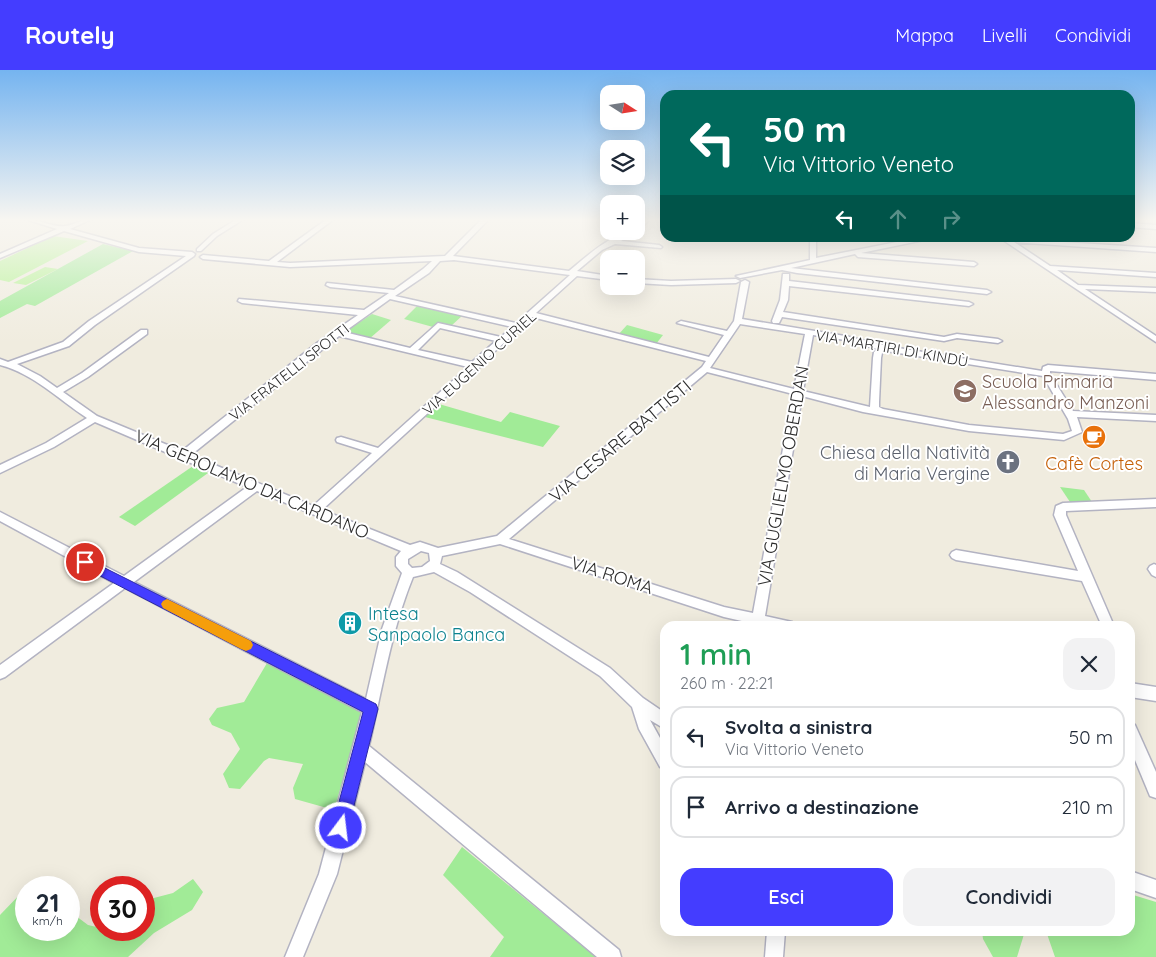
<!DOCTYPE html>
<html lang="it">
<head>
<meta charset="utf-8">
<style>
  :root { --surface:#fff; --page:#f2f2f3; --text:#1f2937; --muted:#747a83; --line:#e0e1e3; --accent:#443dff }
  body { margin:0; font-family:Quicksand,sans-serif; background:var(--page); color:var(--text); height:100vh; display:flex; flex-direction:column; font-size:19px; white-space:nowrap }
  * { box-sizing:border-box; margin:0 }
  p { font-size:16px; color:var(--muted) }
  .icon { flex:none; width:28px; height:28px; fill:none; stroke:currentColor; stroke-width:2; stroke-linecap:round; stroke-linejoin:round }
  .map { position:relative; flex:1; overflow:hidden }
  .drawer { position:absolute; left:660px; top:551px; width:475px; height:315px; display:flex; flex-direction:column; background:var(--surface); border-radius:15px; box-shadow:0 5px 20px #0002 }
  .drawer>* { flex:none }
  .banner { position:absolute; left:660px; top:20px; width:475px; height:152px; border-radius:15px; box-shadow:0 5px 20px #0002; background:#00695c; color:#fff; overflow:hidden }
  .needle { width:32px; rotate:102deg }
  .tools { position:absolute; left:600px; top:15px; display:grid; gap:10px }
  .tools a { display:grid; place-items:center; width:45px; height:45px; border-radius:10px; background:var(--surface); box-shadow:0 5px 20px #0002; font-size:25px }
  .speed { position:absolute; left:15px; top:806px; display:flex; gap:10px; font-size:25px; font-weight:700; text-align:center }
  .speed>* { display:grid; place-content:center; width:65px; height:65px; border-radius:50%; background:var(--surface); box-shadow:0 5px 20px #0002; line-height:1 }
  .speed small { font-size:12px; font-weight:400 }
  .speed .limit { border:8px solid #d22; background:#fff; color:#111 }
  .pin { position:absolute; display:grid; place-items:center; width:42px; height:42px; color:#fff; margin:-21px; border:2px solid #fff; border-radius:50%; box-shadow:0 1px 5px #0007 }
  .me { position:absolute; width:55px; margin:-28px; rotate:15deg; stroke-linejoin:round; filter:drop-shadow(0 0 4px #0008) }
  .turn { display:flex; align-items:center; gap:18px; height:105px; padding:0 20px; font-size:22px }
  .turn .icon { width:65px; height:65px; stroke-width:2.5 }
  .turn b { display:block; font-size:35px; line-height:42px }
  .lanes { display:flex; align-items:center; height:48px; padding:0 20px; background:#0003; justify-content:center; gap:25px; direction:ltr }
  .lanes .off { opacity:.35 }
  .round { display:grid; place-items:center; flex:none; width:52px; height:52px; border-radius:15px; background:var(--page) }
  .summary { display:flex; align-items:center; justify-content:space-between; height:85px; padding:0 20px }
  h1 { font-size:30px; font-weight:600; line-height:38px; color:#1e9e55 }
  .primary-button { display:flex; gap:10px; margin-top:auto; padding:10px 20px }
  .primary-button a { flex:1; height:58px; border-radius:15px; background:var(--accent); color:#fff; font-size:20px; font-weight:600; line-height:58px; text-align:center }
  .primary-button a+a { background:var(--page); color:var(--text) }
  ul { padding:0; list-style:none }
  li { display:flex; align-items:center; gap:15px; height:62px; margin:0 10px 8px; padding:0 10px; border:2px solid var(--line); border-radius:15px }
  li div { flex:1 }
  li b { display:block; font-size:19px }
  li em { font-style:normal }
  header { display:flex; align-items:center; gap:30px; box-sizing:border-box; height:70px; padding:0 25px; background:var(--accent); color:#fff }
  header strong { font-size:24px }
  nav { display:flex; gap:28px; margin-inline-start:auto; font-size:18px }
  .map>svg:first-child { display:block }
  .green { fill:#a1eb97 }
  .pitch { fill:#b4f392 }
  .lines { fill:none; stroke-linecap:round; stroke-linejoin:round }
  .minor-casing { stroke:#b3b3c2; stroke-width:3 }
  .minor { fill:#fff; fill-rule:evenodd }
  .route { fill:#443dff; stroke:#2c28a6 }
  .slow { fill:#f59e0b }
  .labels { text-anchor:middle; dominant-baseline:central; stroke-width:4; stroke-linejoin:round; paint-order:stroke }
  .far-street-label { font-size:15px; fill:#2d2d2d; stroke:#fff }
  .education-label { font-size:18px; fill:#785e54; stroke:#fff; text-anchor:start }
  .street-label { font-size:18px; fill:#2d2d2d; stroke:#fff }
  .worship-label { font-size:18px; fill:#5b616d; stroke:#fff; text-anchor:end }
  .food-label { font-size:18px; fill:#c56008; stroke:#fff }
  .culture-label { font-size:18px; fill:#0d838f; stroke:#fff; text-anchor:start }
</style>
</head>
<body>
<header>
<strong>Routely</strong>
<nav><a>Mappa</a><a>Livelli</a><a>Condividi</a></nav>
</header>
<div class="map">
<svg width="1156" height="887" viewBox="0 0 1156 887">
  <rect width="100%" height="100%" fill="#f0ecdf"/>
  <g class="green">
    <polygon points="103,174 133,181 35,236 27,234 0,248 0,231"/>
    <polygon points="418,235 463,245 451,256 437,253 433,257 404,249"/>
    <polygon points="372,244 391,250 369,269 343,263"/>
    <polygon points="627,255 663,265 656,274 618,265"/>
    <polygon points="439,334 501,352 510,342 560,356 543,377 425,347"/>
    <polygon points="193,396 208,403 135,456 119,447"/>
    <polygon points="1060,417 1084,420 1092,432 1070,432"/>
    <polygon points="267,593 362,643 331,751 327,738 295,729 293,718 303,694 269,688 264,691 240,719 229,718 223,704 240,679 231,663 212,655 209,649 217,638 244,632"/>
    <polygon points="462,777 596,887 490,887 504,867 443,805"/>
    <polygon points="193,809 203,822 192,840 154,863 128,887 0,887 0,845 26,818 26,860 69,860 69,852 76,846 88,855 101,858 101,860 144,860 144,835 150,829 173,823"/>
    <polygon points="1130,824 1156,832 1156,887 1055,887 1047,864 1032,861 1130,861"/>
    <polygon points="982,861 1025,861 1017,887 993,887 983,869"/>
  </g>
  <g class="pitch">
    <polygon points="53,166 88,171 9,212 0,210 0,191"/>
    <polygon points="45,197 58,199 26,215 13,213"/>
  </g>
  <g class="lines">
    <g class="minor-casing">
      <g id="minor">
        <path d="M 25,149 C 37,149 56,158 65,156 C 75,155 82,149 92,149 L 70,159 L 139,178 L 192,182 L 195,184 L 194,186 L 95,255 L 69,276 L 17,294 L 40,306 L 57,318 L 82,303 L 141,260 L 147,260 L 147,264 L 88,307 L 63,322 L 97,346 L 182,381 L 317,273 L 358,245 L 242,233 L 238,231 L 239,229 L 364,240 L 389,223 L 330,217 L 326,215 L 327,213 L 394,220 L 423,199 L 432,191 L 290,197 L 203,189 L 200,187 L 203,185 L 269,191 L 327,149 L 334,149 L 277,192 L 290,193 L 445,186 L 482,149 L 489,149 L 453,186 L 569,201 C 586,187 614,161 636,161 L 636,156 L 643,149 L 650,149 L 637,162 L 621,171 L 659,175 L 662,177 L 661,178 L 615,174 L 602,180 L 577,201 L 609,206 L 609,210 L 577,206 L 536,243 L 709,287 L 724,265 L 677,253 L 681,251 L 727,261 L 734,251 L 741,212 L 745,210 L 749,212 L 742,249 L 845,266 L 892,277 L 1042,301 L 1043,297 L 1048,295 L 1156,304 L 1156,310 L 1050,301 L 1050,304 L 1073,341 L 1156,345 L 1156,351 L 1077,347 L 1082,362 L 1064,370 L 969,361 L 863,342 L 802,326 L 765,546 L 792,552 L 793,556 L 764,556 L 724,547 L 500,474 L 442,486 L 440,494 L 457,502 L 610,598 L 643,628 L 665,643 L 665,659 L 650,650 L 665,677 L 665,700 L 660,697 L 639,659 L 632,637 L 600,606 L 470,522 L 434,502 L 413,507 C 391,561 382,620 369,676 L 619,880 L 621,887 L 597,887 L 365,692 L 337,804 L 303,887 L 285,887 L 319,804 L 362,642 L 125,518 L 5,607 L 0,609 L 0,595 L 114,513 L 0,451 L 0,442 L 124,506 L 247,417 L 95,352 L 54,377 L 0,403 L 0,395 L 46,373 L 87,348 C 58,329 34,304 0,295 L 0,289 L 8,292 L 63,272 L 89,251 L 186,186 L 139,182 L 64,161 L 0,188 L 0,184 L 57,159 ZM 454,190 L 570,205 L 516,253 L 395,226 L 429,203 L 440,191 ZM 390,229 L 512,257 L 501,267 L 438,253 L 410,278 L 344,262 ZM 532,247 L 706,291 L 702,297 L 497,466 L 438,478 L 420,472 L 410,475 L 322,440 L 476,299 L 479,298 L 480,295 L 520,258 L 523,258 ZM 740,254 L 805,264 L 794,319 L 710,298 ZM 440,258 L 496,271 L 472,292 L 418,280 ZM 813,265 L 845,270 L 878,279 L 874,282 L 873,288 L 870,337 L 803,321 ZM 339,266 L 468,297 L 378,378 L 341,367 L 337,368 L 336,370 L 337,372 L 372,383 L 313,436 L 191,385 ZM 886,281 L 1043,306 L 1068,349 L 1072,361 L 1063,364 L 969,355 L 883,339 L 879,337 L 879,332 L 881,288 L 882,283 ZM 707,302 L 793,324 L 753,543 L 724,537 L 509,469 ZM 257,421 L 401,481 L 396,487 L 396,496 L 402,503 L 382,559 L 366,629 L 134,512 ZM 421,481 L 429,483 L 430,491 L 422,497 L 412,498 L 408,494 L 408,489 Z"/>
        <polygon points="237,149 244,149 217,166 201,181 197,181 197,179 213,164"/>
        <polygon points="1130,153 1156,155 1156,159 1130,157"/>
        <polygon points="810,168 816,168 816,188 917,168 927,168 924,170 861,183 974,192 977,194 974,196 858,187 855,184 791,198 987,220 991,222 987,224 797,203 782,200 740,208 736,206 810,190"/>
        <polygon points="1000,168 1156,178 1156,182 1014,172 1050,196 1156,203 1156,207 1057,200 1078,215 1156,218 1156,222 1085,219 1156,266 1156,272"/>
        <polygon points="783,204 789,204 789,211 969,232 973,234 969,236 789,216 788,230 783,242 944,267 957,264 998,269 1002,271 998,273 957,268 944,271 782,247 779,253 773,253 772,251 780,230"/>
        <polygon points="636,209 671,211 736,209 740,211 736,213 671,215 636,213"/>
        <polygon points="1156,429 1156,437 1066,441 1066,445 1114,556 1102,556 1082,511 956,490 952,488 950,485 952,482 956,480 1078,501 1054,445 1056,436 1063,433"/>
        <polygon points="1154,494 1156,495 1156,507 1152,505 1148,499 1150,496"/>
        <polygon points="1130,613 1156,617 1156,631 1130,627"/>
        <polygon points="1130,653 1135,655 1156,702 1156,728 1150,726 1130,678"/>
        <polygon points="1130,801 1156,810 1156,828 1130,819"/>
        <polygon points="767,861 785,861 783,887 765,887"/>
      </g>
    </g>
    <use href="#minor" class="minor"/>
  </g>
  <linearGradient id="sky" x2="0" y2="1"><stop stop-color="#75b4f0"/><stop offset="0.55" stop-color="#f8f6f1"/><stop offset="1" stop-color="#f8f6f1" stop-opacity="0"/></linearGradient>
  <rect width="1156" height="273" fill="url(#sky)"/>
  <polygon class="route" points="85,488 376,634 378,639 347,764 341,767 335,764 332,758 363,642 81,496 79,492 81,489"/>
  <polygon class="slow" points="167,529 251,571 253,575 251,579 246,581 241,579 163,538 161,534 163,531"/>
  <defs>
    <g id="school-disc" transform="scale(1.25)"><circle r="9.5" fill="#8d6e63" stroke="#fff"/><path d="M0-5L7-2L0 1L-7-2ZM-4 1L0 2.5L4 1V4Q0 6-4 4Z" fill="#fff"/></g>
    <g id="cafe-disc" transform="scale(1.25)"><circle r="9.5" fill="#e8710a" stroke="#fff"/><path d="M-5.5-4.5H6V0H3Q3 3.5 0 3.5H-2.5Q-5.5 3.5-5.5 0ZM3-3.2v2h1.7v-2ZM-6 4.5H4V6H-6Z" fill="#fff"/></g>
    <g id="church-disc" transform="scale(1.25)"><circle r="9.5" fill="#6b7280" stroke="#fff"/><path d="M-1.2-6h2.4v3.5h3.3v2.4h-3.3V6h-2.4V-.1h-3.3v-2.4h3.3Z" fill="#fff"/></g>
    <g id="building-disc" transform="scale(1.25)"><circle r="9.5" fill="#0f9aa8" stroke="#fff"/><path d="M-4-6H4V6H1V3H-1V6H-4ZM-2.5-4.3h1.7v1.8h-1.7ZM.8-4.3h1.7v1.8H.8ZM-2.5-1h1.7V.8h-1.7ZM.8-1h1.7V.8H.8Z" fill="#fff"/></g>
  </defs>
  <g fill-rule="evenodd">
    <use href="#school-disc" x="965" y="321"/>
    <use href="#cafe-disc" x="1094" y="367"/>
    <use href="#church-disc" x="1008" y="392"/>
    <use href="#building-disc" x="350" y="553"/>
  </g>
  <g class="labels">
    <g class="far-street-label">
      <text transform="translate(892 278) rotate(10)">VIA MARTIRI DI KINDÙ</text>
      <text transform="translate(479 293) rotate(-42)">VIA EUGENIO CURIEL</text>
      <text transform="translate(289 302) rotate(-38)">VIA FRATELLI SPOTTI</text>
    </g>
    <g class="education-label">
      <text x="982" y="311">Scuola Primaria<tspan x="982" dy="21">Alessandro Manzoni</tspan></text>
    </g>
    <g class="street-label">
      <text transform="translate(620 371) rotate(-40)">VIA CESARE BATTISTI</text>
      <text transform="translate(783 406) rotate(-80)">VIA GUGLIELMO OBERDAN</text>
      <text transform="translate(252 414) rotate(23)">VIA GEROLAMO DA CARDANO</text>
      <text transform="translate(612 505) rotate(18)">VIA ROMA</text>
    </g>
    <g class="worship-label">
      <text x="990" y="382">Chiesa della Natività<tspan x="990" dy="21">di Maria Vergine</tspan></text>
    </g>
    <g class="food-label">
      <text x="1094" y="393">Cafè Cortes</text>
    </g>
    <g class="culture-label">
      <text x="368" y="543">Intesa<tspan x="368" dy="21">Sanpaolo Banca</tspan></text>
    </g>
  </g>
</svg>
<div class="tools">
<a><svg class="needle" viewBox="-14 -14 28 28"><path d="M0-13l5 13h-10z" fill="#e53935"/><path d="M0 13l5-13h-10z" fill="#747a83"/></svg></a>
<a><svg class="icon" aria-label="layers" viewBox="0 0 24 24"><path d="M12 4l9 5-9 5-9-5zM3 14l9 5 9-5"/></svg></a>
<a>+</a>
<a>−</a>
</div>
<div class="speed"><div>21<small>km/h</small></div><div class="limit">30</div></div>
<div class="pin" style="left:85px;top:492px;background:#d93025"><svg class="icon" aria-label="arrive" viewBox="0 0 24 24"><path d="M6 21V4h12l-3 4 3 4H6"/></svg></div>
<svg class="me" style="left:341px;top:758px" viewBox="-20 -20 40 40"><circle r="17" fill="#443dff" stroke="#fff" stroke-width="3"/><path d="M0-11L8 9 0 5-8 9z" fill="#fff"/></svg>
<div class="banner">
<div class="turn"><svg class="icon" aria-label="left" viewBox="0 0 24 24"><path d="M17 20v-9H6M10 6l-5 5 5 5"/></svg><div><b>50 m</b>Via Vittorio Veneto</div></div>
<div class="lanes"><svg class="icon" aria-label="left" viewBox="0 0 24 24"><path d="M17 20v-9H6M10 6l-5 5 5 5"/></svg><svg class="icon off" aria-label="ahead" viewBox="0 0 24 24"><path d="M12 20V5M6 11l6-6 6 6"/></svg><svg class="icon off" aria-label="right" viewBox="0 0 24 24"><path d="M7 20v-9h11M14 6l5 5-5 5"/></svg></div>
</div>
<section class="drawer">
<div class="summary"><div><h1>1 min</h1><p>260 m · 22:21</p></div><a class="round"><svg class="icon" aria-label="close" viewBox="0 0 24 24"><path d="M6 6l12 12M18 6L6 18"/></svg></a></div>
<ul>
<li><svg class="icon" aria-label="left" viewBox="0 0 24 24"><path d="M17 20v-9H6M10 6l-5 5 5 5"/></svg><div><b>Svolta a sinistra</b><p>Via Vittorio Veneto</p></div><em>50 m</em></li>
<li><svg class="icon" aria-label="arrive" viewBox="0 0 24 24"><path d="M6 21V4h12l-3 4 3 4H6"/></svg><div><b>Arrivo a destinazione</b></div><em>210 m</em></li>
</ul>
<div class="primary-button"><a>Esci</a><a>Condividi</a></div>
</section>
</div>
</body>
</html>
